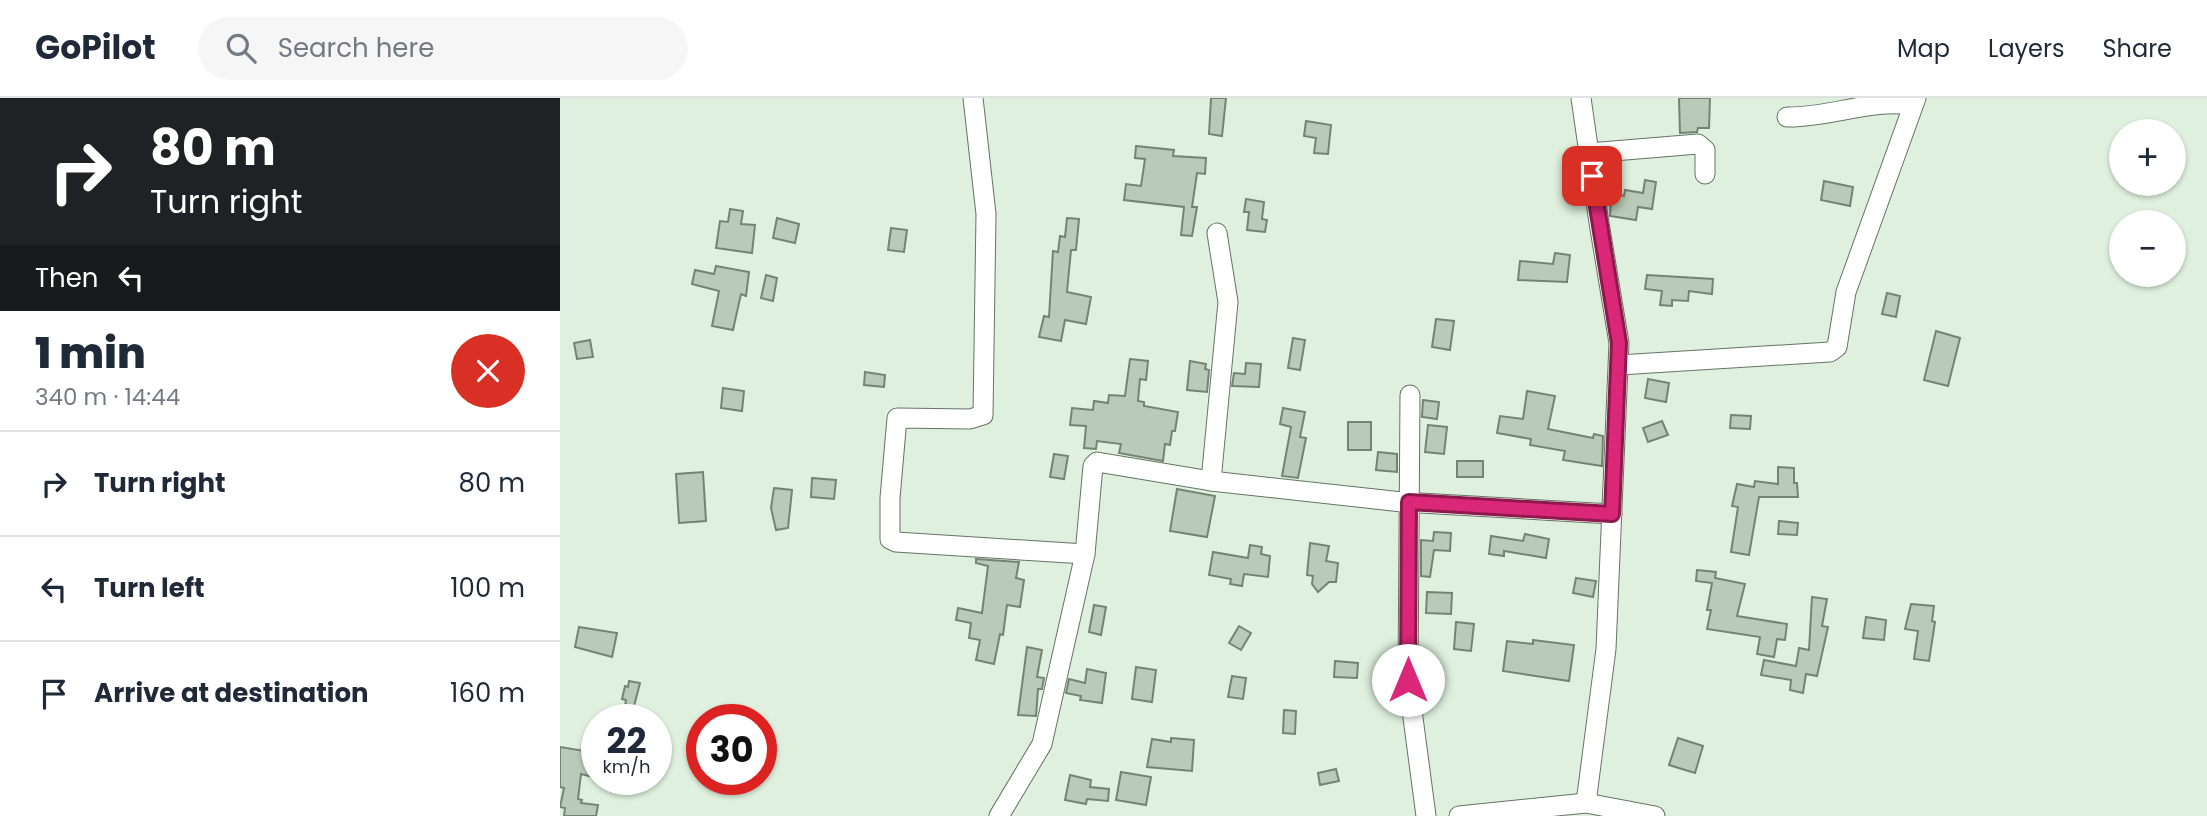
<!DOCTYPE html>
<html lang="en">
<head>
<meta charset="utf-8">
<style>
  :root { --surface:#fff; --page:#f6f6f7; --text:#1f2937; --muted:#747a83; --line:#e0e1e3 }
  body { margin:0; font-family:Poppins,sans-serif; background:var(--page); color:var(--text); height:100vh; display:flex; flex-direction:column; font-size:26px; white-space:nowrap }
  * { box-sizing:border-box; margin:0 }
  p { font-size:23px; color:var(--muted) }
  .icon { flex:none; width:38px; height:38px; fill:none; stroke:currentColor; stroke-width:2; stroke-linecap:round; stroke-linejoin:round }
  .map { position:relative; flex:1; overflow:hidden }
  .details { display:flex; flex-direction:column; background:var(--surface); width:560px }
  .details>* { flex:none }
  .guide { background:#202124; color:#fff; overflow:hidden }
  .controls { position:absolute; left:1549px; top:21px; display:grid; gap:14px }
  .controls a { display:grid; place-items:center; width:77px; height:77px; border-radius:50%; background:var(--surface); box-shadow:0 2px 5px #0004; font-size:35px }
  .speed { position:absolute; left:21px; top:606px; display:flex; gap:14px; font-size:35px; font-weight:700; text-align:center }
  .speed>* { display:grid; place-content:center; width:91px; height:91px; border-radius:50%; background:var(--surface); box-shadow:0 2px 5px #0004; line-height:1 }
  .speed small { font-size:18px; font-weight:400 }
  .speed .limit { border:10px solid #d22; background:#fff; color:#111 }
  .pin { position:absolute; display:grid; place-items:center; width:60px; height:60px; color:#fff; margin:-30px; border-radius:14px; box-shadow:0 4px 10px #0006 }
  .me { position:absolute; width:77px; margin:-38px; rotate:0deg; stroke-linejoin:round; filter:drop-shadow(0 0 5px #0008) }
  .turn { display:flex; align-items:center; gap:24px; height:147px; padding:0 35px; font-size:32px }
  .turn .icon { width:91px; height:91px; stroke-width:2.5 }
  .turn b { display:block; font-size:49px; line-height:60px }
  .then { display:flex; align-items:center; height:66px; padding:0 35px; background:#0003; gap:14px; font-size:26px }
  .round { display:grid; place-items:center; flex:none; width:74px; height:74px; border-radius:37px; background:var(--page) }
  .headline { display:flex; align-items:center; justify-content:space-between; height:119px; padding:0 35px }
  h1 { font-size:42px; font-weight:800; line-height:52px }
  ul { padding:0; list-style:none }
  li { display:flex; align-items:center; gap:21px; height:105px; padding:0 35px; border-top:2px solid var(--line) }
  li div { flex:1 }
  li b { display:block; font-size:26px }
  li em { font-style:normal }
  header { display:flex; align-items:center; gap:42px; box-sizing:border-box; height:98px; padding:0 35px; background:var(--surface); border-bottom:2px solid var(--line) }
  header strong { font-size:33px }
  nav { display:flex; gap:38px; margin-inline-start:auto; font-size:24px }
  .search { width:490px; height:63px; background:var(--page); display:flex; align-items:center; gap:18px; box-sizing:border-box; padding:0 24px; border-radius:38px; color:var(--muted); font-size:26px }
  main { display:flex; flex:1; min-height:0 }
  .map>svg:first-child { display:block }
  .building { fill:#b9cbb8; stroke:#748473; stroke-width:2 }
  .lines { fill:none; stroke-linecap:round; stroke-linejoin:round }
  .minor-casing { stroke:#647463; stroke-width:21 }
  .minor { stroke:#fff; stroke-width:19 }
  .route-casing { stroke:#8e194d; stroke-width:18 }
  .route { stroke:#db2777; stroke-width:12 }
</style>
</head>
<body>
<header>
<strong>GoPilot</strong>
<div class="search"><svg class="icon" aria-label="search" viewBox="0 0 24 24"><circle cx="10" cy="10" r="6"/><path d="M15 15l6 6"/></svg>Search here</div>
<nav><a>Map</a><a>Layers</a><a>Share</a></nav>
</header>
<main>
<section class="details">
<div class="guide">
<div class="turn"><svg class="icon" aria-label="right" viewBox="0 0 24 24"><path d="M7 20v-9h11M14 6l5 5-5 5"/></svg><div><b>80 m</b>Turn right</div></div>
<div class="then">Then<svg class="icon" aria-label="left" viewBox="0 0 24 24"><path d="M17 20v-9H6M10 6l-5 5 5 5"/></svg></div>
</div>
<div class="headline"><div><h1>1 min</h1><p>340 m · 14:44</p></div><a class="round" style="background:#d93025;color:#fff"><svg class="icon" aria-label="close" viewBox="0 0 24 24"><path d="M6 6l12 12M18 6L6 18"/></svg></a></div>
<ul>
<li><svg class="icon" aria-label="right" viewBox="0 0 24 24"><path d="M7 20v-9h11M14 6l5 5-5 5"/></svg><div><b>Turn right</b></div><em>80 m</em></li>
<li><svg class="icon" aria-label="left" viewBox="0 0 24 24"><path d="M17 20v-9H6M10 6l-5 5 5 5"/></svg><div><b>Turn left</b></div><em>100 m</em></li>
<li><svg class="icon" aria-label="arrive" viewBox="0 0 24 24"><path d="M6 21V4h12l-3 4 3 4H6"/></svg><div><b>Arrive at destination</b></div><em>160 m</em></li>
</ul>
</section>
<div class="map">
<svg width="1647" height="718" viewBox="0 0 1647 718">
  <rect width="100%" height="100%" fill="#dff1de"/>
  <g class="building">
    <polygon points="651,0 666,0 662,38 649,36"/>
    <polygon points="1119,0 1150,0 1149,30 1138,30 1137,34 1120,35"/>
    <polygon points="746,23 771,27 768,56 754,55 756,40 744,38"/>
    <polygon points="576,48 614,52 613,58 646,60 645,76 637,75 632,109 637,109 632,138 621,137 624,109 564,102 566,86 581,88 585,61 575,60"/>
    <polygon points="1085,82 1096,84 1092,111 1078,109 1076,122 1050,118 1051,95 1064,98 1065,92 1083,95"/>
    <polygon points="1264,83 1293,89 1290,108 1261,102"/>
    <polygon points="686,101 704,104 702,121 707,122 705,134 687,132 689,114 684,114"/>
    <polygon points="170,111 183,113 181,126 195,127 192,155 156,150 160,123 168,124"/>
    <polygon points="217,120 239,126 235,145 213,140"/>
    <polygon points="507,120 519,121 516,152 511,152 507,194 531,199 526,226 505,222 501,243 479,239 484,218 489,219 493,153 498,154 500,138 505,139"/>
    <polygon points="331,130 347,132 344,154 328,152"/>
    <polygon points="995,155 1010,157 1007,184 958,182 960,163 993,166"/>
    <polygon points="156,168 189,174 186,198 181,196 173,232 152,228 159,193 132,186 135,172 154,176"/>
    <polygon points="206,177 217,180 213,203 201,200"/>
    <polygon points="1087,177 1153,181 1152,196 1129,193 1128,203 1112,202 1112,208 1100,207 1102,193 1085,191"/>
    <polygon points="1327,195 1340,198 1336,219 1322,216"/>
    <polygon points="876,221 894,223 890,252 872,249"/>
    <polygon points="1376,233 1400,240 1388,288 1364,282"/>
    <polygon points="733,240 745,242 740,272 728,270"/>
    <polygon points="30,242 33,259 17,261 14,245"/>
    <polygon points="570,261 588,263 586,282 580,281 578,303 584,304 584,308 618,314 615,333 612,333 610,347 605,346 603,363 559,355 561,346 537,343 536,351 524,350 526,328 510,327 512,310 533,312 534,303 548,305 549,297 565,298"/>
    <polygon points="630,263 646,266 645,271 649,272 647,294 627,292"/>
    <polygon points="686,265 701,266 699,289 672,288 674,275 685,276"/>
    <polygon points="305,274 325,277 324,289 304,287"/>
    <polygon points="1088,281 1109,285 1106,304 1085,300"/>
    <polygon points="163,290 184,293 182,313 161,310"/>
    <polygon points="967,293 995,298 988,331 1033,340 1034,336 1043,338 1042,368 1003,362 1005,353 970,347 971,341 937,335 940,318 963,321"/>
    <polygon points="863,302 879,304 877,321 862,319"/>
    <polygon points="723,310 745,314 740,339 746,340 738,380 722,378 731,329 720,326"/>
    <polygon points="1171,317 1191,318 1190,331 1170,330"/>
    <polygon points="1102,323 1108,337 1088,344 1083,330"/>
    <rect x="788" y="324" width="23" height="28"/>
    <polygon points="868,327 887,329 884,356 865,354"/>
    <polygon points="818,354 837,356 837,374 816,372"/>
    <polygon points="494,356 508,358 504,381 490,379"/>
    <rect x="897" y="363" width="26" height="16"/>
    <polygon points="1218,369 1234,370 1234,385 1237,385 1238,399 1199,399 1189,457 1171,454 1178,409 1172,408 1177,386 1194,389 1195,383 1218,386"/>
    <polygon points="143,374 146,423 119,425 116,376"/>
    <polygon points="252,380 276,382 274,401 251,399"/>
    <polygon points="214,390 232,392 228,430 216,432 211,410"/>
    <polygon points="617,391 655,398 647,439 610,433"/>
    <polygon points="1219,423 1238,425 1237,437 1218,436"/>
    <polygon points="874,434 891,435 890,453 874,452 870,479 861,478 861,442 873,443"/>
    <polygon points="965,436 989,441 986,460 944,453 944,458 929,456 931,438 963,443"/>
    <polygon points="750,445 769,448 766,463 778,465 776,484 769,484 758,494 752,486 753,478 747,477"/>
    <polygon points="690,447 702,449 701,456 710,458 708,479 684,476 682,488 670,486 671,481 649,477 653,454 688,460"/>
    <polygon points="416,461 459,464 456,480 464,482 460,509 447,507 443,537 440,536 434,566 416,562 420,542 409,540 411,525 396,522 398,510 422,515 428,468 416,465"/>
    <polygon points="1137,472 1156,474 1155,480 1185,486 1177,518 1227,526 1225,542 1217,541 1214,559 1197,556 1200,539 1147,531 1151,512 1147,512 1152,485 1136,483"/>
    <polygon points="1016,480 1036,483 1033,499 1013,495"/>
    <polygon points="867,494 892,495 891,516 866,515"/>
    <polygon points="1252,499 1267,501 1262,528 1268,529 1257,578 1246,576 1243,595 1230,592 1231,582 1201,577 1204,562 1236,568 1239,550 1249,552"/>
    <polygon points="1351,506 1374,508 1372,523 1375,524 1369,563 1354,561 1358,533 1345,531"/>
    <polygon points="534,507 546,509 541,537 529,534"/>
    <polygon points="1306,519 1326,522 1324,542 1303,540"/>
    <polygon points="896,524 914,526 911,553 894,551"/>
    <polygon points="679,528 691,535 681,552 669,545"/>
    <polygon points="19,529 57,535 52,559 15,549"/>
    <polygon points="973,542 1014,547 1009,583 943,573 947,543 973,546"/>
    <polygon points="467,549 482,552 477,579 484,580 482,591 478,591 476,618 458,617"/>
    <polygon points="775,563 798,565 797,580 774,579"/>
    <polygon points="576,569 596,572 592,604 572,601"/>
    <polygon points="527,571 546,575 542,605 520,602 521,598 506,595 509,581 525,585"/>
    <polygon points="672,578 686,580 683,601 668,599"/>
    <polygon points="69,583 80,585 72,616 64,614 66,602 62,601 65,588 68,589"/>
    <polygon points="724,612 736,613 735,636 723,635"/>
    <polygon points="611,640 634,642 632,673 587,669 592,641 611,644"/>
    <polygon points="1118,640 1143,648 1135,675 1109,667"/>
    <polygon points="0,649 31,654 29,666 37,668 37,680 21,676 18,701 22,702 21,705 38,707 36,718 4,718 5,710 0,709 4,690 0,689"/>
    <polygon points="776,671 779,683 760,687 758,675"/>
    <polygon points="561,674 591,679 586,707 556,702"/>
    <polygon points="510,677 531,682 530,689 549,691 548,703 527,701 526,706 505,702"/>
  </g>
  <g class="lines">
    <g class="minor-casing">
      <g id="minor">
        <polyline points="413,0 426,116 423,317 410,321 337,320 330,400 330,441 336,444 525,456"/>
        <polyline points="1021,0 1039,125 1059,245 1046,551 1026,705"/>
        <path d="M 1227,19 C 1269,20 1309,1 1352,7"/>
        <polyline points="1029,55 1138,46 1145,52 1145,76"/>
        <polyline points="1059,267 1270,254 1277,249 1286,194 1356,0"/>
        <polyline points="850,297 848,582 866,718"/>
        <polyline points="651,383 668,204 657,135"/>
        <polyline points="439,718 482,646 525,456 533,368 537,364 651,383 842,404 1052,416"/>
        <polyline points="899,718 1026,705 1095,718"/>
      </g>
    </g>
    <use href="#minor" class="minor"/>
  </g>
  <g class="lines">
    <g class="route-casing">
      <polyline id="route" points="848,582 849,404 1052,416 1059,245 1032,78"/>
    </g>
    <use href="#route" class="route"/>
  </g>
</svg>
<div class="controls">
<a>+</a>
<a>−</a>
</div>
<div class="speed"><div>22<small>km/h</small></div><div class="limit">30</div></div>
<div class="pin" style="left:1032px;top:78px;background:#d93025"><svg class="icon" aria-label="arrive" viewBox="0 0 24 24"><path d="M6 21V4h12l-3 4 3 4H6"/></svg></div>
<svg class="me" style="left:848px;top:582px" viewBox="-20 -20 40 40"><circle r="19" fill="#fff"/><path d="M0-13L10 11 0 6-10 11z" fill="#db2777"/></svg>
</div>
</main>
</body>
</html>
